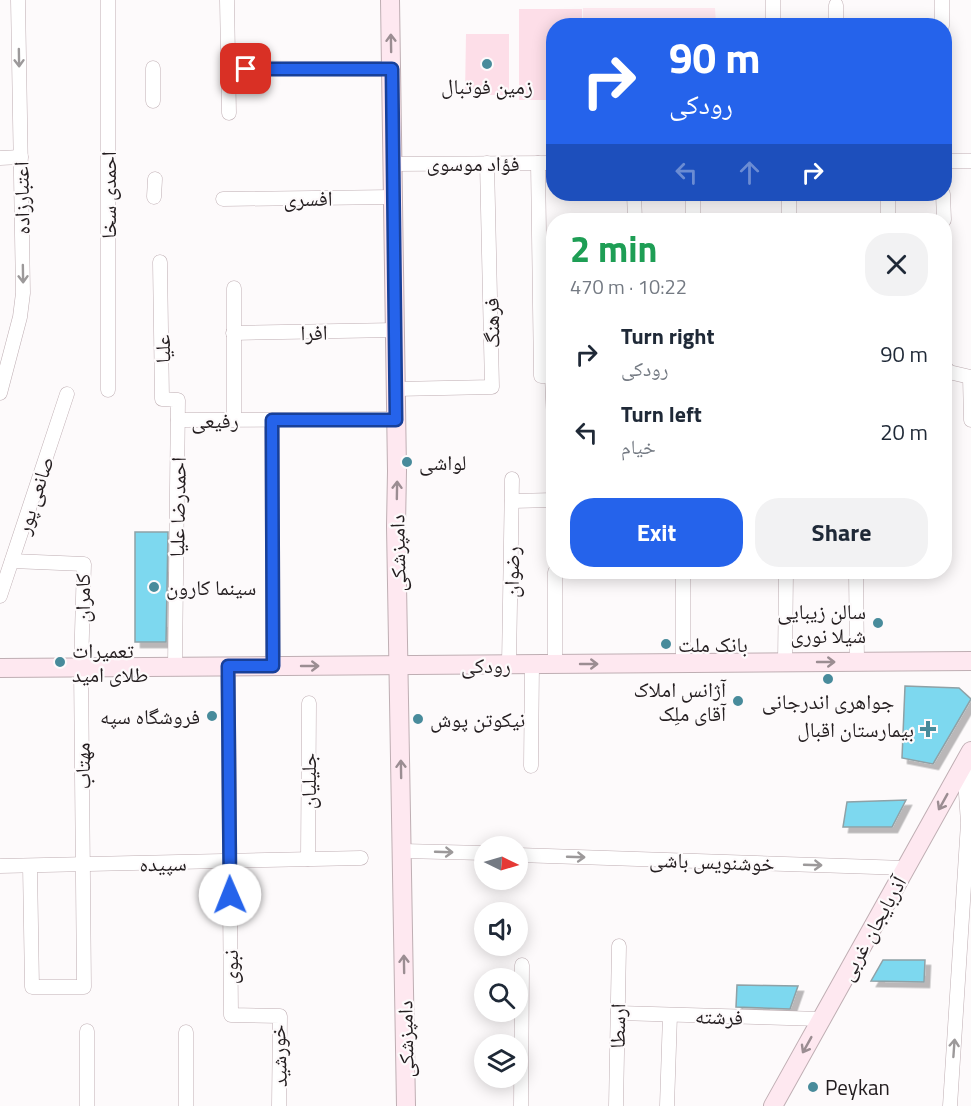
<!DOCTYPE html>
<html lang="en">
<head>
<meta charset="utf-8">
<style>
  :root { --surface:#fff; --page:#f2f2f3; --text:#1f2937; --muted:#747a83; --accent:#2563eb }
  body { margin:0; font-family:"Titillium Web","Noto Naskh Arabic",sans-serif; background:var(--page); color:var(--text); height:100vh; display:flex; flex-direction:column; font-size:22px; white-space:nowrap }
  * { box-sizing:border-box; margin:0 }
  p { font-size:20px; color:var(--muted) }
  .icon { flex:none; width:33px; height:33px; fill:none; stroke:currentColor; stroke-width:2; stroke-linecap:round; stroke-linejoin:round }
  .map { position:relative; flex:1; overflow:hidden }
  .panel { position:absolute; left:546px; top:213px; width:406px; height:366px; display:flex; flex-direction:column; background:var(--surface); border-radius:24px; box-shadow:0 3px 15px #0003 }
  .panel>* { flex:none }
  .top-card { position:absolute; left:546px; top:18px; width:406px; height:183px; border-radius:24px; box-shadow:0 3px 15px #0003; background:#2563eb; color:#fff; overflow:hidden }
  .needle { width:39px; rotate:95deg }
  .fabs { position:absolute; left:474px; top:836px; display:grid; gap:12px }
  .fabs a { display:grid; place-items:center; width:54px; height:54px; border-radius:50%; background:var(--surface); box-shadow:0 3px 15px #0003; font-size:30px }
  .pin { position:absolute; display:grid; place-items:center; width:51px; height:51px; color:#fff; margin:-26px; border-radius:12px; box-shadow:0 3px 9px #0006 }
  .me { position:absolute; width:66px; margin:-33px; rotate:359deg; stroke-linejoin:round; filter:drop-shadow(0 0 4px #0008) }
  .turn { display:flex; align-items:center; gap:21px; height:126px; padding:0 24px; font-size:27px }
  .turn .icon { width:78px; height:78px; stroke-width:2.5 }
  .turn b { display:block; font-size:42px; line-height:51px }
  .lanes { display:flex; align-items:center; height:57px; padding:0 24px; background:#0003; justify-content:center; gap:30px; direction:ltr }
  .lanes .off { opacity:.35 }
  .round { display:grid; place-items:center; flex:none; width:63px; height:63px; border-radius:24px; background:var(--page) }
  .head { display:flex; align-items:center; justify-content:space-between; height:102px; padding:0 24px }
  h1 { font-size:36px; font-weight:700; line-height:45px; color:#1e9e55 }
  .action { display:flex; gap:12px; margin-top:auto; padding:12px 24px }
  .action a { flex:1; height:69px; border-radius:24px; background:var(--accent); color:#fff; font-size:24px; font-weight:700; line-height:69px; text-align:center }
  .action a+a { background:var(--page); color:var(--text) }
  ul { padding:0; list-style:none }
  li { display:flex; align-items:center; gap:18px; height:78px; padding:0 24px }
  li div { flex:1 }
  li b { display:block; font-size:22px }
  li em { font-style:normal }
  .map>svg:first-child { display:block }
  .built { fill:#fee8ef }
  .green { fill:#fddee8 }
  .building { fill:#7dd8ef; stroke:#8fa1a6; stroke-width:1.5; filter:url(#shadow) }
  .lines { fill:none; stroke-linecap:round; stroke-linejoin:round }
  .minor-casing { stroke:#bfaeb3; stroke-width:15 }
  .secondary-casing { stroke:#bfaeb3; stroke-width:20 }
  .minor { stroke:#fff; stroke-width:14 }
  .secondary { stroke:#fee8f0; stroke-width:18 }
  .oneway { stroke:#9b8d92 }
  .oneway2 { stroke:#9c999a }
  .route-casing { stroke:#184099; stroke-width:15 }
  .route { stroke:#2563eb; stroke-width:10 }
  .poi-dot { fill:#488b9b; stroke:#fdfafb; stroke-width:2 }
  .labels { text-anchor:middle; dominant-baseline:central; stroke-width:4.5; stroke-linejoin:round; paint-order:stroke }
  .poi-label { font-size:21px; fill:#231d1f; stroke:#fdfafb; text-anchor:start }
  .street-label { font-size:21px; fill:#231d1f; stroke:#fdfafb }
</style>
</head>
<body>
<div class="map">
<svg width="971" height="1106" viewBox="0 0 971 1106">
  <defs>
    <filter id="shadow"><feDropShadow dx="5.5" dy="5.5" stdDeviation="0" flood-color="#0004"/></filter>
  </defs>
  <rect width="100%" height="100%" fill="#fdfafb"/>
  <polygon class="built" points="583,8 715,8 716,25 583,25"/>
  <g class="green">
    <polygon points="582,9 582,25 554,26 553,100 519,100 519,9"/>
    <polygon points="466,34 509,34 509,95 465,95"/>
  </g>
  <g class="building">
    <polygon points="135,532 168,532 166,642 135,642"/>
    <polygon points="905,686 959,688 971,699 933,764 902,758"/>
    <polygon points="906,800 892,827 843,827 847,802"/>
    <polygon points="883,960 925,960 924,982 871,981"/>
    <polygon points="737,985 798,986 790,1009 736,1007"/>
  </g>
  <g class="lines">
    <g class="minor-casing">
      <g id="minor">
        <polyline points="108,0 108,390"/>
        <polyline points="227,0 229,113"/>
        <polyline points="942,0 942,26"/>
        <polyline points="836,5 836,26"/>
        <polyline points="773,26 773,0"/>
        <polyline points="153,68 153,101"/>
        <polyline points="229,68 392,69"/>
        <polyline points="0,158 21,157"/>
        <polyline points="945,161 971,161"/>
        <polyline points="538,163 541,376 552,376 554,421"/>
        <polyline points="393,164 554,163"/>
        <polyline points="634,194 635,220"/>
        <polyline points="693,194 693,220"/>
        <polyline points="888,194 888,220"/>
        <polyline points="943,194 944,220"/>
        <polyline points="154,197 155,179"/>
        <polyline points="223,199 393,197"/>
        <polyline points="789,220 789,194"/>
        <polyline points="160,262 162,399 178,400 175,667"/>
        <polyline points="233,333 395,330"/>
        <polyline points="945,367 949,372 970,377 971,420"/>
        <polyline points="396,389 492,387 487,163"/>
        <polyline points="0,393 20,317 23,293 18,0"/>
        <polyline points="178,420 396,419"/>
        <polyline points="234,420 234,288"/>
        <polyline points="272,420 273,666"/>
        <polyline points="512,501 554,500"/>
        <polyline points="12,561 84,564 81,667 84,987 32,987 30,866"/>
        <polyline points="555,572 555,664"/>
        <polyline points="856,572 857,662"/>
        <polyline points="0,596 67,394"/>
        <polyline points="683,663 683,572"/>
        <polyline points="785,663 786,572"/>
        <polyline points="509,664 512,479"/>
        <polyline points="228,666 231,1015 280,1016 279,1106"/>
        <polyline points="531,766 532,664"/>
        <polyline points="403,851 484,853"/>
        <polyline points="518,855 906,868"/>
        <polyline points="308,859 309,703"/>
        <polyline points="0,866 361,858"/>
        <polyline points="618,1013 821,1019"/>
        <polyline points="87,1031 87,1106"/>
        <polyline points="186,1106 186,1032"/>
        <polyline points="521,1106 522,965"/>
        <polyline points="616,1106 619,946"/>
        <polyline points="667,1106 670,1015"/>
        <polyline points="950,1106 968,823 964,764"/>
      </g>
    </g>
    <g class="secondary-casing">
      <g id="secondary">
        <polyline points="390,0 397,471 396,526 406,1106"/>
        <polyline points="0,668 971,661"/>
        <polyline points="773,1106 971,751"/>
      </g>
    </g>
    <use href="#minor" class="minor"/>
    <use href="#secondary" class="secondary"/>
  </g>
  <defs><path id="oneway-shaft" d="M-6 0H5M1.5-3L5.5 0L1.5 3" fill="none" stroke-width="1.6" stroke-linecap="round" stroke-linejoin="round" transform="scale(1.5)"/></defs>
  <g class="oneway">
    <use href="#oneway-shaft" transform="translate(391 43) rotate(-91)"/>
    <use href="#oneway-shaft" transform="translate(397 490) rotate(-89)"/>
    <use href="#oneway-shaft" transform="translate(826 662)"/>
    <use href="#oneway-shaft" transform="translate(589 664)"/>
    <use href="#oneway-shaft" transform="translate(310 666)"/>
    <use href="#oneway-shaft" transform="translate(401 769) rotate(-91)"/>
    <use href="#oneway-shaft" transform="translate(943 802) rotate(119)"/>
    <use href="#oneway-shaft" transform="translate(404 964) rotate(-91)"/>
    <use href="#oneway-shaft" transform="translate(807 1045) rotate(119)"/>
  </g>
  <g class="oneway2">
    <use href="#oneway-shaft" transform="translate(19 58) rotate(89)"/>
    <use href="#oneway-shaft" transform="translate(23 274) rotate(89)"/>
    <use href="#oneway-shaft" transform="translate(444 852) rotate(2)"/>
    <use href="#oneway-shaft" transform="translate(576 857) rotate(2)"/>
    <use href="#oneway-shaft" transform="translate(813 865) rotate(2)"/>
    <use href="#oneway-shaft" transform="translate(954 1048) rotate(-86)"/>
  </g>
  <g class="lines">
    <g class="route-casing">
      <polyline id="route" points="230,895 228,666 273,666 272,420 396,420 392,69 246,69"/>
    </g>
    <use href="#route" class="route"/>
  </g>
  <g class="poi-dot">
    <circle cx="487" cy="64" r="6"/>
    <circle cx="407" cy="462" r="6"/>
    <circle cx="154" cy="587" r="6"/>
    <circle cx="878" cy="623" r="6"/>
    <circle cx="666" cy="644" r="6"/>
    <circle cx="60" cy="662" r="6"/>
    <circle cx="828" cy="679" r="6"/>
    <circle cx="738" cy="701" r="6"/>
    <circle cx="212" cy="716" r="6"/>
    <circle cx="418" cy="719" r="6"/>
    <path d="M925 720h6v6h6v6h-6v6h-6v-6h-6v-6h6z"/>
    <circle cx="813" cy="1087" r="6"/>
  </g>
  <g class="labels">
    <g class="poi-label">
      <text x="487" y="86" text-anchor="middle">زمین فوتبال</text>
      <text x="419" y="462">لواشی</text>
      <text x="166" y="587">سینما کارون</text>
      <text x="866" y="611" text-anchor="end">سالن زیبایی<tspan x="866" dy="24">شیلا نوری</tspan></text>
      <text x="678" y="644">بانک ملت</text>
      <text x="72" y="650">تعمیرات<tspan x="72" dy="24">طلای امید</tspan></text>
      <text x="726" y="689" text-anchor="end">آژانس املاک<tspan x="726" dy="24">آقای ملِک</tspan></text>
      <text x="828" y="701" text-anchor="middle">جواهری اندرجانی</text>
      <text x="200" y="716" text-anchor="end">فروشگاه سپه</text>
      <text x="430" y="719">نیکوتن پوش</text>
      <text x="914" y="729" text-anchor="end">بیمارستان اقبال</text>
      <text x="825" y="1087">Peykan</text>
    </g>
    <g class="street-label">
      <text x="473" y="163">فؤاد موسوی</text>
      <text transform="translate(108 195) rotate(-90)">احمدی سخا</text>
      <text transform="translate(21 198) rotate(-91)">اعتبارزاده</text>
      <text transform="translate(308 198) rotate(-1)">افسری</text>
      <text transform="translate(491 323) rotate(-91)">فرهنگ</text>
      <text transform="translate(314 332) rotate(-1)">افرا</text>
      <text transform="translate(162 349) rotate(-91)">علیا</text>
      <text x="215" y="420">رفیعی</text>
      <text transform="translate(34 495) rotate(-72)">صانعی پور</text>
      <text transform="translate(177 507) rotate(-89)">احمدرضا علیا</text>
      <text transform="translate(397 553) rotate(-91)">دامپزشکی</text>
      <text transform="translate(511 572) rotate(-89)">رضوان</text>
      <text transform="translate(82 598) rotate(-90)">کامران</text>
      <text x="486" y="665">رودکی</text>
      <text transform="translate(82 766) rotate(-91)">مهتاب</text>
      <text transform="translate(308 781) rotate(-90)">جلیلیان</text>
      <text transform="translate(712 861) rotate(2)">خوشنویس باشی</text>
      <text transform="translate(163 863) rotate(-1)">سپیده</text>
      <text transform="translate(872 928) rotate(-61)">آذربایجان غربی</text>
      <text transform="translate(230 967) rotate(-90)">نبوی</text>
      <text transform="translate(719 1016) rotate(2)">فرشته</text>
      <text transform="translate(617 1026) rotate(-89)">ارسطا</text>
      <text transform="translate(405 1039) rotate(-91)">دامپزشکی</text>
      <text transform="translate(278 1056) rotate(-92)">خورشید</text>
    </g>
  </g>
</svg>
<div class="fabs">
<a><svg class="needle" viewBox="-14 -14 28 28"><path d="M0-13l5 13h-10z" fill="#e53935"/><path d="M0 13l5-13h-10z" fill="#747a83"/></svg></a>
<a><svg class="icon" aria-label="sound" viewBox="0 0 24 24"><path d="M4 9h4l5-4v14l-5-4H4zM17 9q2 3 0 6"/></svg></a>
<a><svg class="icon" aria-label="search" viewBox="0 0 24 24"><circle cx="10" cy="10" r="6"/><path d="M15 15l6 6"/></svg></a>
<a><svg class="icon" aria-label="layers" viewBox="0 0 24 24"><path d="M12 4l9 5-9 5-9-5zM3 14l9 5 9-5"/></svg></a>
</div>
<div class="pin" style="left:246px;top:69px;background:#d93025"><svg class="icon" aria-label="arrive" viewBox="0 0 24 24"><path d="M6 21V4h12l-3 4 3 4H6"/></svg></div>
<svg class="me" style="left:230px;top:895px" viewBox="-20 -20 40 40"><circle r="19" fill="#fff"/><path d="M0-13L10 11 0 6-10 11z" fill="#2563eb"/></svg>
<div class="top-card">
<div class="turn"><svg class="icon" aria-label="right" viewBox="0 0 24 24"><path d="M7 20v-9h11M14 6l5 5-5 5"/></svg><div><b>90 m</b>رودکی</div></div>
<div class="lanes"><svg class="icon off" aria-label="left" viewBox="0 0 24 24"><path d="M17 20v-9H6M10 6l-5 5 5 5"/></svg><svg class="icon off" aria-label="ahead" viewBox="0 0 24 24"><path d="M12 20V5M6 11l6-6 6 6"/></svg><svg class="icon" aria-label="right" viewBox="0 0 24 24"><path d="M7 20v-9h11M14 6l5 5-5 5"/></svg></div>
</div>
<section class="panel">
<div class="head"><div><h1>2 min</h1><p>470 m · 10:22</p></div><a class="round"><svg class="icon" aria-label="close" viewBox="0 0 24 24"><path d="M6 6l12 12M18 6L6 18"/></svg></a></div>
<ul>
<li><svg class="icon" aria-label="right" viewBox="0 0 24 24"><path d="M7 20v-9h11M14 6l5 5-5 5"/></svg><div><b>Turn right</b><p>رودکی</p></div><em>90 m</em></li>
<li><svg class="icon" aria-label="left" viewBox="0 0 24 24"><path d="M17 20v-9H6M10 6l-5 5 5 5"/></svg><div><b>Turn left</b><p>خیام</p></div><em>20 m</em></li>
</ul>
<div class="action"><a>Exit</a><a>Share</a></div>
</section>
</div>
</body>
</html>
